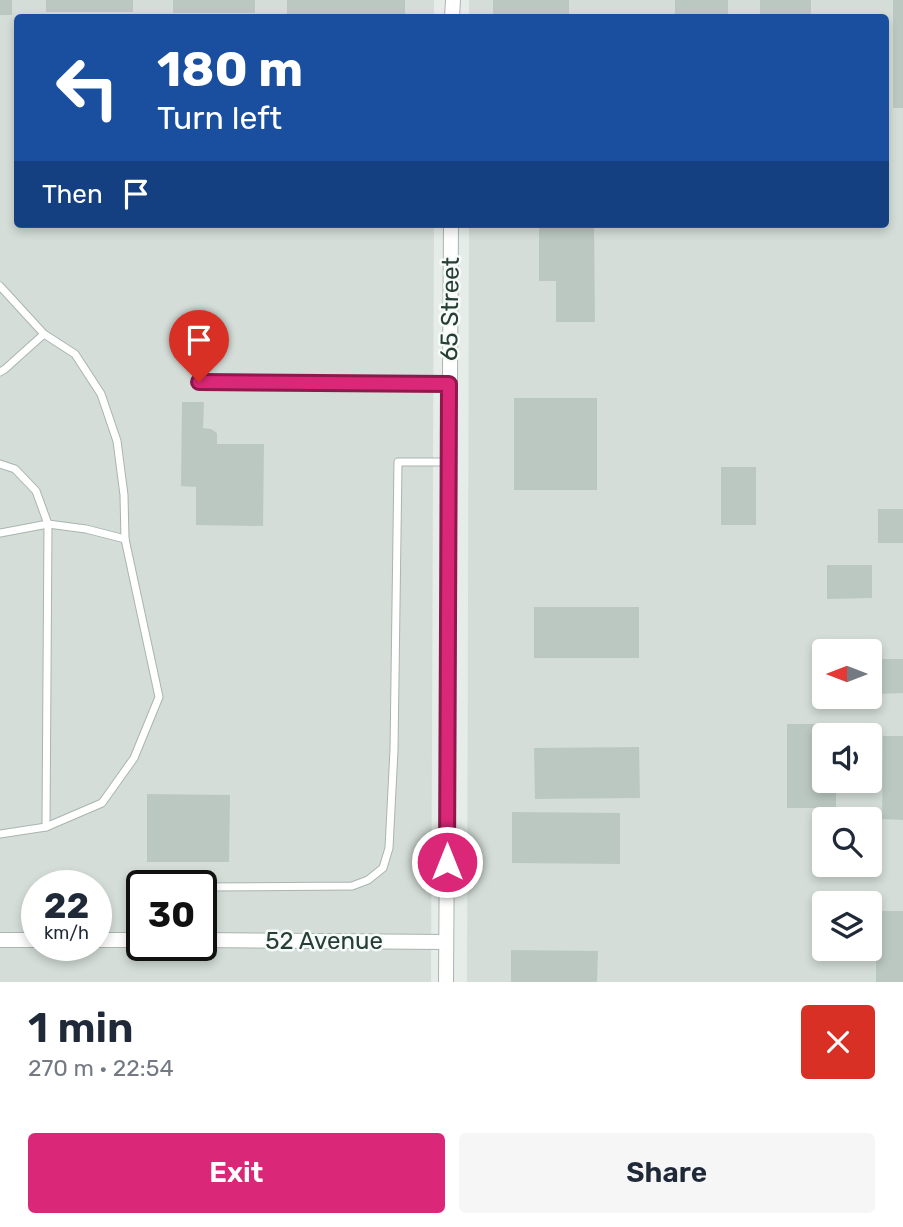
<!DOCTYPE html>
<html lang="en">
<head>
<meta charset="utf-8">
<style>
  :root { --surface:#fff; --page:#f6f6f7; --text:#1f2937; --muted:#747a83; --accent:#db2777 }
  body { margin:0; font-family:Rubik,sans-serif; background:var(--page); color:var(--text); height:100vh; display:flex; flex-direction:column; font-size:26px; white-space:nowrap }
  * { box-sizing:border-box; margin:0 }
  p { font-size:23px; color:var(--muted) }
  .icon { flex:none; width:38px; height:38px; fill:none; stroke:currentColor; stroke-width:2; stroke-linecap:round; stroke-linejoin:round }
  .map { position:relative; height:982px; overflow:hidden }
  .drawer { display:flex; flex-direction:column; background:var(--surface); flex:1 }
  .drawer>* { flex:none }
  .top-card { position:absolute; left:14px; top:14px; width:875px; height:214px; border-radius:7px; box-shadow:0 4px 10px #0003; background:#1a4fa0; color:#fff; overflow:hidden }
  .needle { width:46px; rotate:270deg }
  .fabs { position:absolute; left:812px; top:639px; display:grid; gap:14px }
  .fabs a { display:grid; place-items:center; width:70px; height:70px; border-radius:7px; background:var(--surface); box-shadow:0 4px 10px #0003; font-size:35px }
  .speed { position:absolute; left:21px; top:870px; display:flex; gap:14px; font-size:35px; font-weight:700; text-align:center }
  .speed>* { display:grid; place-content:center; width:91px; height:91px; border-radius:50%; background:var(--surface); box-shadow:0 4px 10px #0003; line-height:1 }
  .speed small { font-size:18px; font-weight:400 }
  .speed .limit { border:4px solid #111; border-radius:10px; background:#fff; color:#111 }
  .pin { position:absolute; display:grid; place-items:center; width:60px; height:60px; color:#fff; margin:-72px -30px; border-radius:50% 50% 50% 0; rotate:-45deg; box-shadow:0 0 7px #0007 }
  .pin .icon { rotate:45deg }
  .me { position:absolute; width:77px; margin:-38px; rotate:0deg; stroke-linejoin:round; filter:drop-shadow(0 0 5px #0008) }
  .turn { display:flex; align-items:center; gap:24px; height:147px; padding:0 28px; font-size:32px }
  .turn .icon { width:91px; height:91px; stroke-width:2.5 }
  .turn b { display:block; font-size:49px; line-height:60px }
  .then { display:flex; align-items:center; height:66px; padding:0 28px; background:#0003; gap:14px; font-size:26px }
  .round { display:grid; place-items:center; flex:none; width:74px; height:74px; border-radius:7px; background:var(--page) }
  .head { display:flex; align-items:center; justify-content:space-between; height:119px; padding:0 28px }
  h1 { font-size:42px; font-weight:600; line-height:52px }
  .primary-button { display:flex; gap:14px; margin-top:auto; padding:14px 28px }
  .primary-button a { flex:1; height:80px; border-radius:7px; background:var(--accent); color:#fff; font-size:28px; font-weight:600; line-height:80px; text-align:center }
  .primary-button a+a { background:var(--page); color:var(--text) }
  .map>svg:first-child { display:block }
  .built { fill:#d4ddd8; fill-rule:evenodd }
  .building { fill:#bbc8c2 }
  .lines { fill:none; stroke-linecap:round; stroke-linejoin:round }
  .service-casing { stroke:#a9b5af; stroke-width:9 }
  .minor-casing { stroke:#a9b5af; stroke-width:16 }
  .service { stroke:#fff; stroke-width:7 }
  .minor { stroke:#fff; stroke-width:14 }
  .route-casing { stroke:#8e194d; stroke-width:18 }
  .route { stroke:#db2777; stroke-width:12 }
  .labels { text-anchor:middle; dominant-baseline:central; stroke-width:5; stroke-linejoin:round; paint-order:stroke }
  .street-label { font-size:24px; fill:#263e35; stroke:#f6faf8 }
</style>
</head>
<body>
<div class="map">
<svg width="903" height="982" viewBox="0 0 903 982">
  <rect width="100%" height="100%" fill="#e6ede9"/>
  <g class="built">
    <path d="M 0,0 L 434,0 L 434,18 L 18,18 L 18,224 L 434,224 L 431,982 L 0,982 ZM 37,886 L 96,886 L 96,945 L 37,945 ZM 142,886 L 201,886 L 201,945 L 142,945 Z"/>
    <path d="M 469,0 L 903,0 L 903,982 L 467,982 L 469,224 L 886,224 L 886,18 L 469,18 ZM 824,651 L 870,651 L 870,696 L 824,696 ZM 824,735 L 870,735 L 870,780 L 824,780 ZM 824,819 L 870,819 L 870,864 L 824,864 ZM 824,903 L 870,903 L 870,948 L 824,948 Z"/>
  </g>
  <g class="building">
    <rect x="0" y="0" width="12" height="15"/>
    <rect x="46" y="0" width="87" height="12"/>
    <rect x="173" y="0" width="82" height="13"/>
    <rect x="287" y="0" width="118" height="18"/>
    <rect x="493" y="0" width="76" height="18"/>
    <rect x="675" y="0" width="53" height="18"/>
    <rect x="760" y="0" width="51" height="18"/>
    <rect x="893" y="0" width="10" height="108"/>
    <polygon points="539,224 594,224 595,322 556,322 556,281 539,281"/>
    <rect x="514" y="398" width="83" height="92"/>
    <polygon points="182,402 204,402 203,428 211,429 217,433 217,444 264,444 263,526 196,525 196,487 181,486"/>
    <rect x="721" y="467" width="35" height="58"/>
    <rect x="878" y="509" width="25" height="34"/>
    <polygon points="827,565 872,565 872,598 827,599"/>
    <rect x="534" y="607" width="105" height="51"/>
    <polygon points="878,659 903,659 903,693 878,694"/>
    <polygon points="787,724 836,724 836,735 824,735 824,780 836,780 836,808 787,808"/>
    <polygon points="883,736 903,736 903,820 882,819"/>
    <polygon points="639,747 640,798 535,799 534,748"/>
    <polygon points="147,794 230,795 229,862 147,862"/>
    <polygon points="512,812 620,813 620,864 512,863"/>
    <rect x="876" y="911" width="27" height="71"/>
    <polygon points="511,950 598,951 597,982 511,982"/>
  </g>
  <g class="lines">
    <g class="service-casing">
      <g id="service">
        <polyline points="0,286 44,334"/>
        <polyline points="0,372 5,369 44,334 75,354 101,394 117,441 124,495 125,539 159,697 134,758 102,803 46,827 0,834"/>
        <polyline points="199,382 449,384"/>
        <polyline points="0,464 15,469 36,491 48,524 46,827"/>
        <polyline points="0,533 48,524 86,529 125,539"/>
        <polyline points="201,887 352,886 368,880 383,868 389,848 394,750 398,462 449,462"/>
      </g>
    </g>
    <g class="minor-casing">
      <g id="minor">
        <polyline points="452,18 453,0"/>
        <polyline points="0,940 37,940"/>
        <polyline points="96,940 142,940"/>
        <polyline points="201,940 446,942"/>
        <polyline points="446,982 451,224"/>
      </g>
    </g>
    <use href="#service" class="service"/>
    <use href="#minor" class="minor"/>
  </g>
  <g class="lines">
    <g class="route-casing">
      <polyline id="route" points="199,382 449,384 447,862"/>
    </g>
    <use href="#route" class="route"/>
  </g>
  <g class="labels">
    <g class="street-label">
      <text transform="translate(450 309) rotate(-89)">65 Street</text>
      <text x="324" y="941">52 Avenue</text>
    </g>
  </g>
</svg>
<div class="fabs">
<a><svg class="needle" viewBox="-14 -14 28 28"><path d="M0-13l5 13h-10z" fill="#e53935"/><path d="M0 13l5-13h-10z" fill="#747a83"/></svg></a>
<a><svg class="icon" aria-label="sound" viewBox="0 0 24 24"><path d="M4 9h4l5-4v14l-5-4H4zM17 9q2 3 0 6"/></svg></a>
<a><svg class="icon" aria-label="search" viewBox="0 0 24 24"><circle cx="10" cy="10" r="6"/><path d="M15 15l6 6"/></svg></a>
<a><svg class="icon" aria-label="layers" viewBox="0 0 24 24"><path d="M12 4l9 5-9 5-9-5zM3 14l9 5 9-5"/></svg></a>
</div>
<div class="speed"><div>22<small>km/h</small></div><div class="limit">30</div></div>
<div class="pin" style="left:199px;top:382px;background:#d93025"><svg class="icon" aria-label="arrive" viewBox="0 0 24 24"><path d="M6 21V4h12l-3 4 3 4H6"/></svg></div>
<svg class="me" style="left:447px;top:862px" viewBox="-20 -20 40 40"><circle r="17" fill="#db2777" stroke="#fff" stroke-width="3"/><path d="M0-11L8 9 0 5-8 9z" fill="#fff"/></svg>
<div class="top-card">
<div class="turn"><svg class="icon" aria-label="left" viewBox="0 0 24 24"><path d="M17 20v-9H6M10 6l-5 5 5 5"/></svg><div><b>180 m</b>Turn left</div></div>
<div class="then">Then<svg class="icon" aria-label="arrive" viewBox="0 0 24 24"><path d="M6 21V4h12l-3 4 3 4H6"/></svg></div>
</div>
</div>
<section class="drawer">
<div class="head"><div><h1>1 min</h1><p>270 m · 22:54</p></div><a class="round" style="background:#d93025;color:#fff"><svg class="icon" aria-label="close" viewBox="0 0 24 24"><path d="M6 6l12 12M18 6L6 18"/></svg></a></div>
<div class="primary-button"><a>Exit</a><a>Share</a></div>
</section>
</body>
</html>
